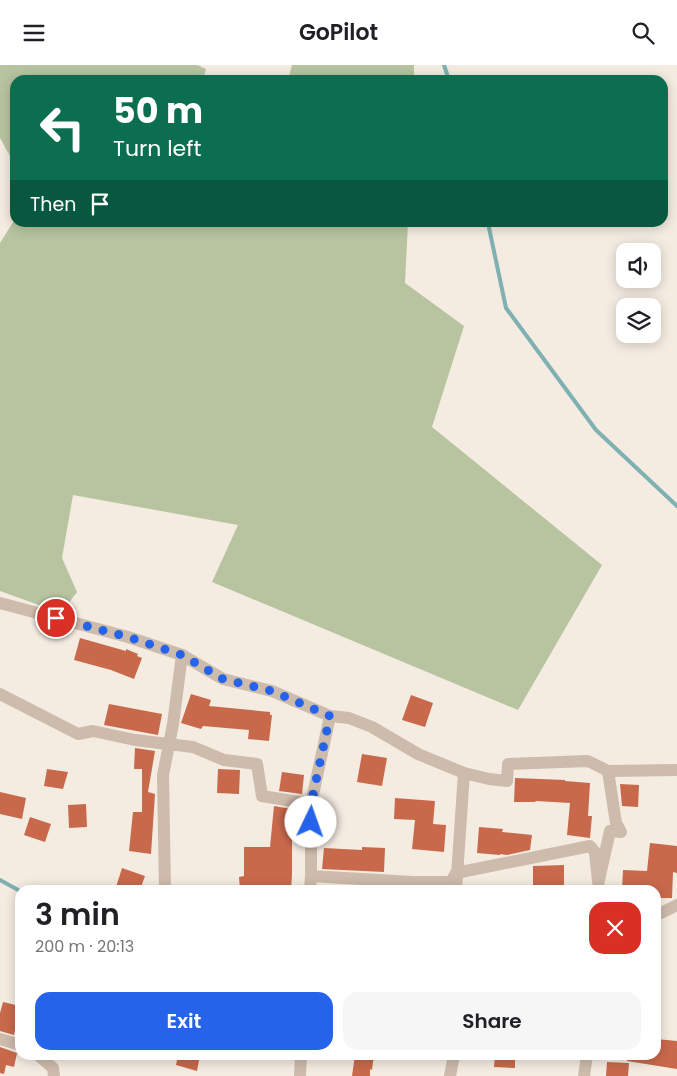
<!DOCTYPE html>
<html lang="en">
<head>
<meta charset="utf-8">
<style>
  :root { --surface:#fff; --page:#f6f6f6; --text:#202124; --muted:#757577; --accent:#2563eb }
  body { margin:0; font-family:Poppins,sans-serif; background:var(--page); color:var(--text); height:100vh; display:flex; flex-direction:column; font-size:19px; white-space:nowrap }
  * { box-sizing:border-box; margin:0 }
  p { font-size:16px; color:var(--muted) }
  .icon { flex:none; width:28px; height:28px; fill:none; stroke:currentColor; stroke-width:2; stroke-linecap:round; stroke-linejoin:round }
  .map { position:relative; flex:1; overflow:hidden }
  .details { position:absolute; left:15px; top:820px; width:646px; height:175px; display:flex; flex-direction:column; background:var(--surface); border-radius:15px; box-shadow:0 2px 12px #0003 }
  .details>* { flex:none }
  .top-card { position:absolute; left:10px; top:10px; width:658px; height:152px; border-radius:15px; box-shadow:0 2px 12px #0003; background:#0b6e4f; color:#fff; overflow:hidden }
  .tools { position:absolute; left:616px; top:178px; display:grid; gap:10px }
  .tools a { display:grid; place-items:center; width:45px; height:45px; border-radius:10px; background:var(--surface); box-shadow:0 2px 12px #0003; font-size:25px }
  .pin { position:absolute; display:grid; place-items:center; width:42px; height:42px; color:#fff; margin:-21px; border:2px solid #fff; border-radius:50%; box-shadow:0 1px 5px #0007 }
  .me { position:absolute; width:55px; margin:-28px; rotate:3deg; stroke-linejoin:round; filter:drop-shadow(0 0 4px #0008) }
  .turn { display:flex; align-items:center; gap:18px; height:105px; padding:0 20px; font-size:22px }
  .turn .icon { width:65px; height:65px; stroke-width:2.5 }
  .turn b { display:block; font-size:35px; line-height:42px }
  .then { display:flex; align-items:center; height:48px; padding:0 20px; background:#0003; gap:10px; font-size:19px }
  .round { display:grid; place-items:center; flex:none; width:52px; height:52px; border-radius:15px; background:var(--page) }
  .overview { display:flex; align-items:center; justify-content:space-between; height:85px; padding:0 20px }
  h1 { font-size:30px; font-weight:600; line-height:38px }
  .primary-button { display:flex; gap:10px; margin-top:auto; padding:10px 20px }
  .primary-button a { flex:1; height:58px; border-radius:15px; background:var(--accent); color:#fff; font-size:20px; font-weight:600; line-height:58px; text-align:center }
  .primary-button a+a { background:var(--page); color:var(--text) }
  header { display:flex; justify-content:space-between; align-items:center; height:65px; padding:0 20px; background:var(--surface); font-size:22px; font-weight:600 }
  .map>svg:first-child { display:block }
  .green { fill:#b8c4a0 }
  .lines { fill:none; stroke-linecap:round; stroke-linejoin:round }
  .stream { stroke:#7fb0b2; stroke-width:4 }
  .building { fill:#c8694b }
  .street { stroke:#cdbbac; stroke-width:12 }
  .route { stroke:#2563eb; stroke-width:9; stroke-dasharray:0 16.2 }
</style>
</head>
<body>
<header><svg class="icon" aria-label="menu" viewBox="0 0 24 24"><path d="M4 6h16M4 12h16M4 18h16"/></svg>GoPilot<svg class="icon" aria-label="search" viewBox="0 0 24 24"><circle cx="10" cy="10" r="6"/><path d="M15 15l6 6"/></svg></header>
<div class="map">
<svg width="677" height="1011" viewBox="0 0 677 1011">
  <rect width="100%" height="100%" fill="#f4ebe1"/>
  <g class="green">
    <polygon points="0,0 197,0 206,4 203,15 15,15 15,100 0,73"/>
    <polygon points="292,0 414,0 414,15 288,15"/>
    <polygon points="15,154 15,158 408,158 405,218 464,261 432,362 602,500 518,645 212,517 238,460 73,430 62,493 77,527 61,548 0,526 0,178"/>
  </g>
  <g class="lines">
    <g class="stream">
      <polyline points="444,0 449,15"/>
      <polyline points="488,158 506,243 596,365 677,441"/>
      <polyline points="0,815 20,826"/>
    </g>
  </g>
  <g class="building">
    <polygon points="80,573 126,586 126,584 138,589 137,591 142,593 134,614 111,605 74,595"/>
    <polygon points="191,629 211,635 209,641 270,647 270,650 272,650 269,676 248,674 249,665 203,661 201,664 181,658"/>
    <polygon points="411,630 433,638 425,662 402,655"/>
    <polygon points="109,639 162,649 158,670 104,660"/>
    <polygon points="135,683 155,686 148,727 155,729 151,789 129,786 133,747 142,747 142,704 134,704"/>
    <polygon points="362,689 387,693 382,721 357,717"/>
    <polygon points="47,704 68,707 63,724 44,721"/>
    <polygon points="218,704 240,705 239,729 217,728"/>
    <polygon points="282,707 304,710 302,729 279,726"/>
    <polygon points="515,713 565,715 565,716 590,718 588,751 592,751 590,773 567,770 570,738 536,736 535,737 514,737"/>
    <polygon points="620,719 639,720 638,742 622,741"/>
    <polygon points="0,727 26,733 22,754 0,749"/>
    <polygon points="395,733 435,736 433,759 446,760 444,787 412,784 415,755 394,754"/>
    <polygon points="86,739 87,762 69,763 68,740"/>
    <polygon points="274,741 297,745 295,766 292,766 292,810 291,825 240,825 239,812 244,811 244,782 270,782"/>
    <polygon points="30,752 51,759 45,777 24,770"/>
    <polygon points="479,762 503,764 502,767 532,770 530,785 507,790 500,789 500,790 477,788"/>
    <polygon points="650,778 677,781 677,808 673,807 672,833 656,833 656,825 622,825 623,805 647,806"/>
    <polygon points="362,782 385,783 384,807 322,804 324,783 362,785"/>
    <polygon points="564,800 564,825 533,825 533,801"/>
    <polygon points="122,803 145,811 140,825 125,825 116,822"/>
    <polygon points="3,937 20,941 14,970 0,966 0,948"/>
    <polygon points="656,974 677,976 677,1004 627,996 628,990 656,990"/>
    <polygon points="0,982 17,988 14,1002 6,1000 4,1009 0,1008"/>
    <polygon points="178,990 200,990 197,1006 176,1000"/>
    <polygon points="355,990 374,990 372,1005 370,1004 370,1011 352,1011"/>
    <polygon points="495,990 515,990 515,1003 494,1002"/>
    <polygon points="607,997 629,998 628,1011 606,1011"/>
  </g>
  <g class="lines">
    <g class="street">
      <polyline points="0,538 128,572 182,590 223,614 272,626 330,651 349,653 372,662 418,689 464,708 489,714 507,716 508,699 588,696 608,706 616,758 621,767 610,766 599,815"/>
      <polyline points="0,629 78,669 93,666 135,675 193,682 224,695 257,699 262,731 311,739 311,811 413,817 451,817 456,808 590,781 595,787 599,825"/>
      <polyline points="608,706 677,705"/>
      <polyline points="311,739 330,651"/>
      <polyline points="165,825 163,710 173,659 182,590"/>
      <polyline points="310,825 311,811"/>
      <polyline points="456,825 464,708"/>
      <polyline points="656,847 661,848 677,840"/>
      <polyline points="0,974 20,980"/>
      <polyline points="38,990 53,1003 54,1011"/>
      <polyline points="300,1011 301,990"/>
      <polyline points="450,1011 454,990"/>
      <polyline points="584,1011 587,990"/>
    </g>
  </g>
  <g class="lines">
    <polyline class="route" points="56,553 128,572 182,590 223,614 272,626 330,651 311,739 311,757"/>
  </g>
</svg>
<div class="tools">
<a><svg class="icon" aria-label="sound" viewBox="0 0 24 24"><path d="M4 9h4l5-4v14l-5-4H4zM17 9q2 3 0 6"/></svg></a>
<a><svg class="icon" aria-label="layers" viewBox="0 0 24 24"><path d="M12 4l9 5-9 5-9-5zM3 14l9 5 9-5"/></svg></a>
</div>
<div class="pin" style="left:56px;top:553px;background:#d93025"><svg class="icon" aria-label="arrive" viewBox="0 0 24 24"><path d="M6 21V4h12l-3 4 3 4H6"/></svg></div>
<svg class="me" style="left:311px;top:757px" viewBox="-20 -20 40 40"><circle r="19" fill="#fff"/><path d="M0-13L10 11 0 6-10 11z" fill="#2563eb"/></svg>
<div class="top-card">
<div class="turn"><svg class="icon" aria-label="left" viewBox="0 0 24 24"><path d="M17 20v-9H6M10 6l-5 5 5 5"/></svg><div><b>50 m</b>Turn left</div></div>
<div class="then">Then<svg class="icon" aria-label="arrive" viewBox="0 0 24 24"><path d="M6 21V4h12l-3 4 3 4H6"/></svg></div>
</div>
<section class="details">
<div class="overview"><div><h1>3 min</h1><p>200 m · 20:13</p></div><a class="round" style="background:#d93025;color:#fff"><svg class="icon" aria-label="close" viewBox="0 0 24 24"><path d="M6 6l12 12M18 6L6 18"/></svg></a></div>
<div class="primary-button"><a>Exit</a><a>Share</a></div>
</section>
</div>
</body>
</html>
